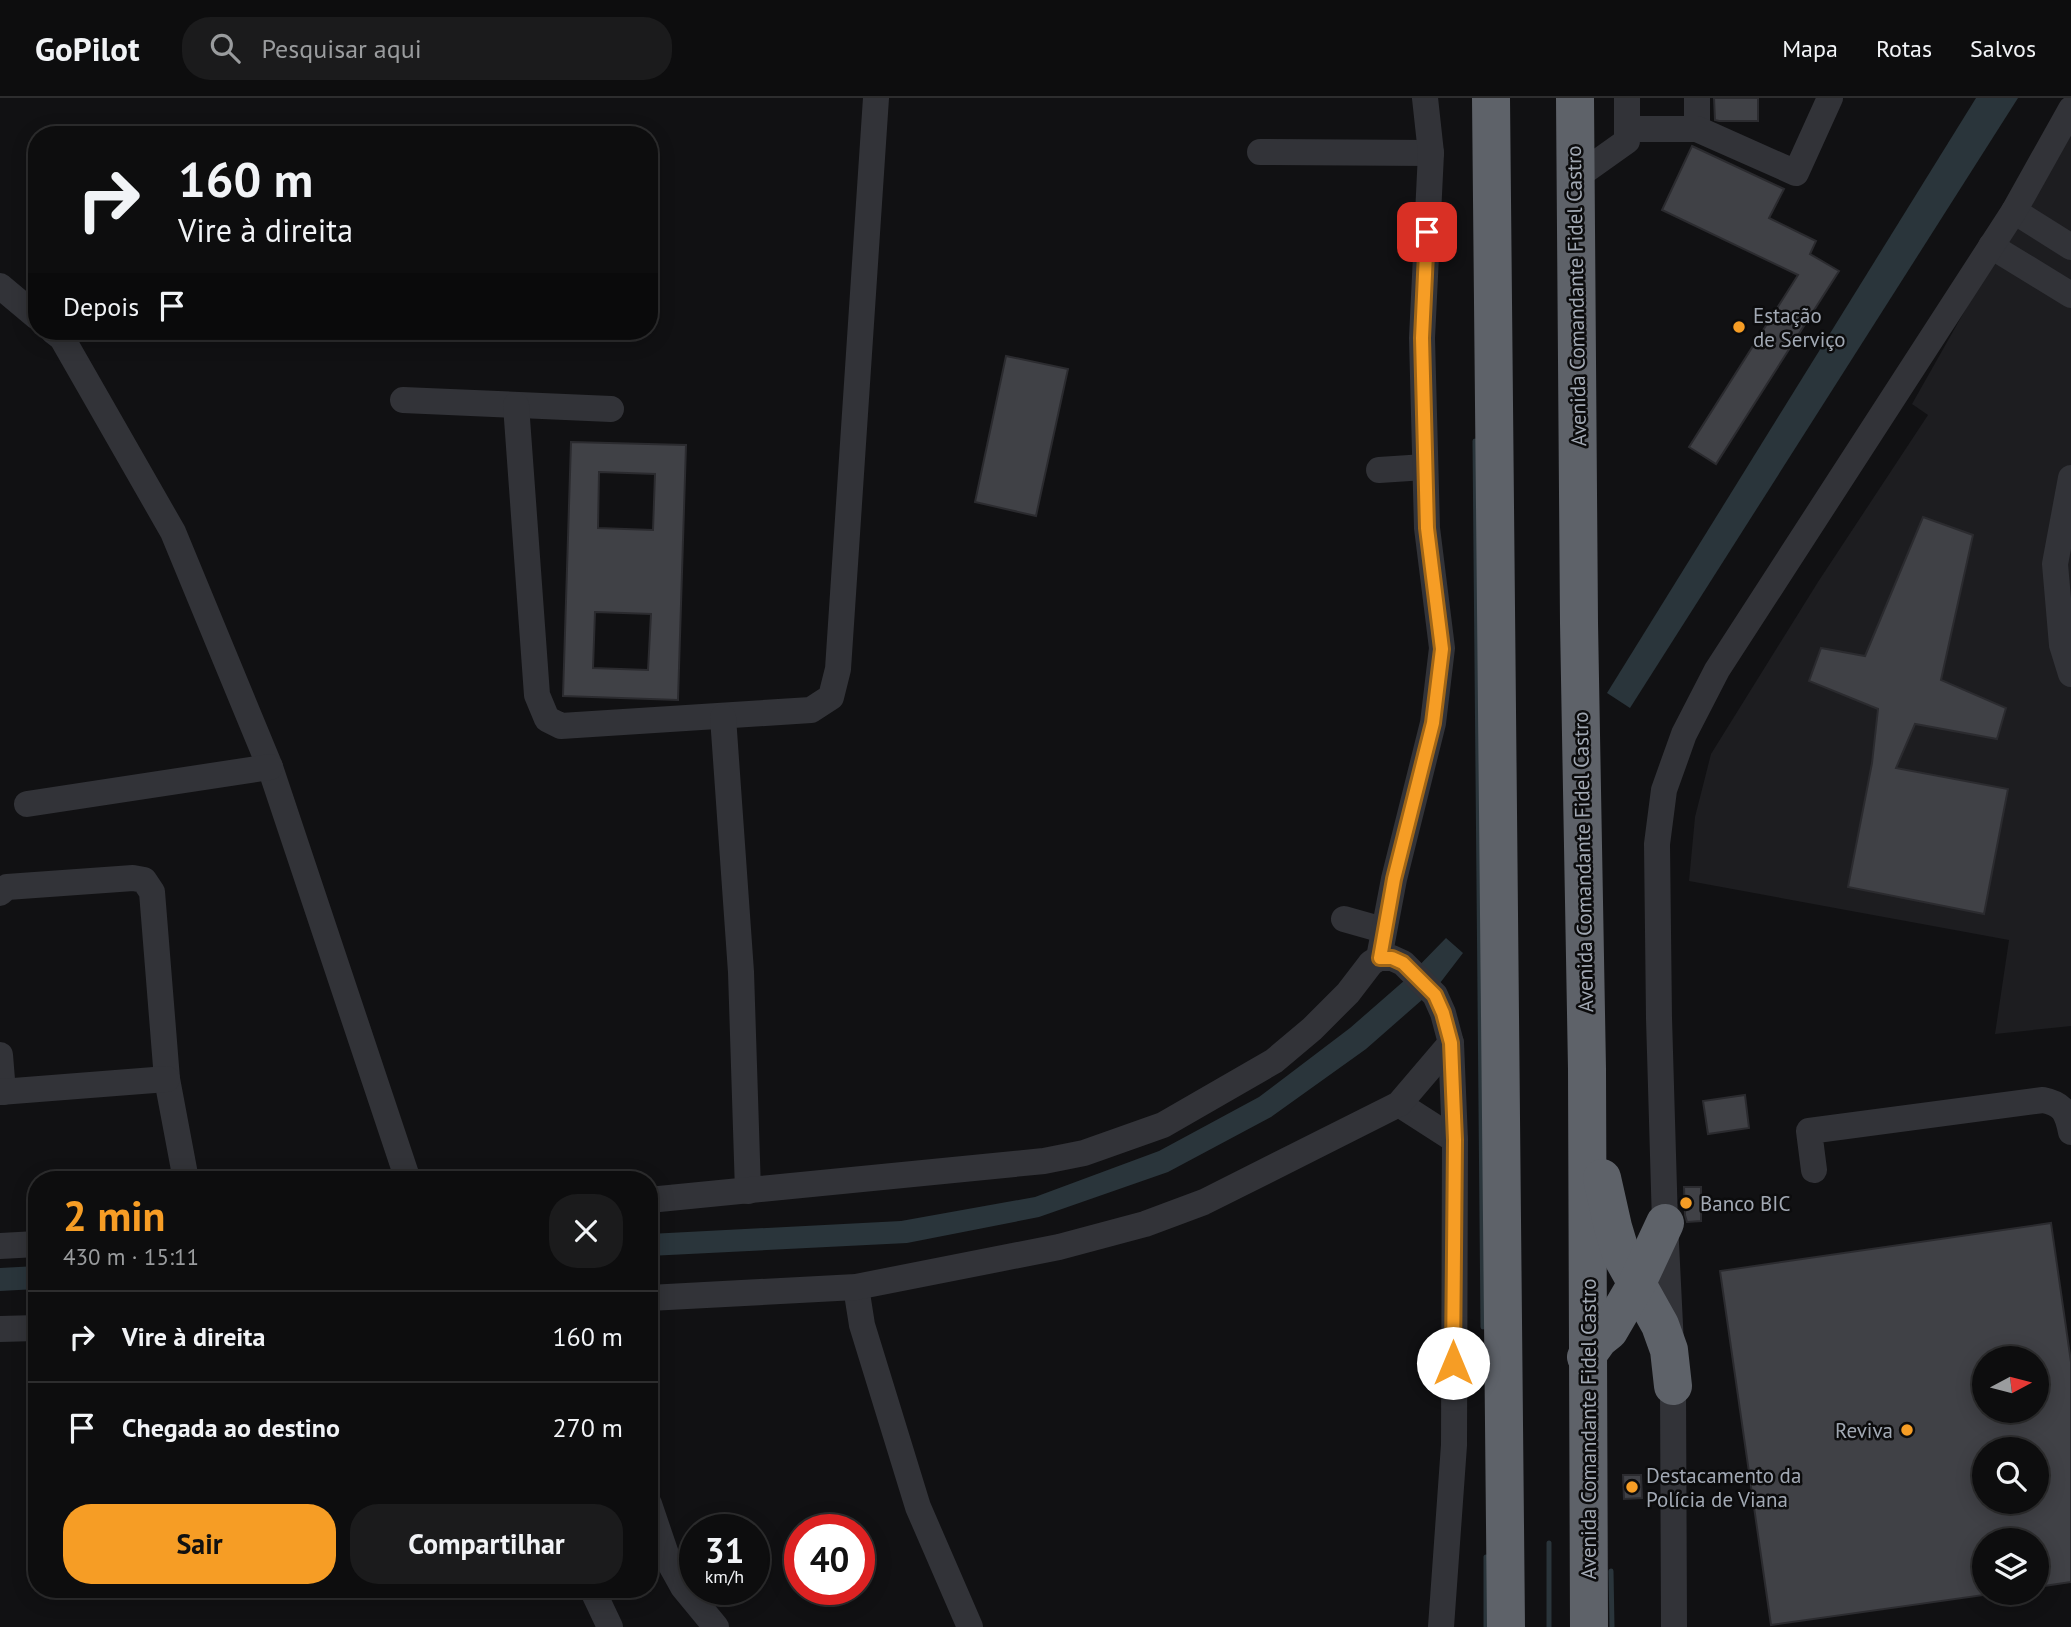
<!DOCTYPE html>
<html lang="pt">
<head>
<meta charset="utf-8">
<style>
  :root { --surface:#0d0d0e; --page:#1b1b1c; --text:#f1f3f6; --muted:#9a9c9e; --line:#2d2d2e; --accent:#f69d25 }
  body { margin:0; font-family:"PT Sans",sans-serif; background:var(--page); color:var(--text); height:100vh; display:flex; flex-direction:column; font-size:26px; white-space:nowrap }
  * { box-sizing:border-box; margin:0 }
  p { font-size:23px; color:var(--muted) }
  .icon { flex:none; width:38px; height:38px; fill:none; stroke:currentColor; stroke-width:2; stroke-linecap:round; stroke-linejoin:round }
  .map { position:relative; flex:1; overflow:hidden }
  .panel { position:absolute; left:28px; top:1073px; width:630px; height:427px; display:flex; flex-direction:column; background:var(--surface); border-radius:28px; box-shadow:0 4px 18px #0003,0 0 0 2px var(--line) }
  .panel>* { flex:none }
  .banner { position:absolute; left:28px; top:28px; width:630px; height:214px; border-radius:28px; box-shadow:0 4px 18px #0003,0 0 0 2px var(--line); background:#0d0d0e; color:var(--text); overflow:hidden }
  .needle { width:46px; rotate:83deg }
  .fabs { position:absolute; left:1972px; top:1248px; display:grid; gap:14px }
  .fabs a { display:grid; place-items:center; width:77px; height:77px; border-radius:50%; background:var(--surface); box-shadow:0 4px 18px #0003,0 0 0 2px var(--line); font-size:35px }
  .speed { position:absolute; left:679px; top:1416px; display:flex; gap:14px; font-size:35px; font-weight:700; text-align:center }
  .speed>* { display:grid; place-content:center; width:91px; height:91px; border-radius:50%; background:var(--surface); box-shadow:0 4px 18px #0003,0 0 0 2px var(--line); line-height:1 }
  .speed small { font-size:18px; font-weight:400 }
  .speed .limit { border:10px solid #d22; background:#fff; color:#111 }
  .pin { position:absolute; display:grid; place-items:center; width:60px; height:60px; color:#fff; margin:-30px; border-radius:14px; box-shadow:0 4px 10px #0006 }
  .me { position:absolute; width:77px; margin:-38px; rotate:0deg; stroke-linejoin:round; filter:drop-shadow(0 0 5px #0008) }
  .turn { display:flex; align-items:center; gap:24px; height:147px; padding:0 35px; font-size:32px }
  .turn .icon { width:91px; height:91px; stroke-width:2.5 }
  .turn b { display:block; font-size:49px; line-height:60px }
  .then { display:flex; align-items:center; height:66px; padding:0 35px; background:#0003; gap:14px; font-size:26px }
  .round { display:grid; place-items:center; flex:none; width:74px; height:74px; border-radius:28px; background:var(--page) }
  .summary { display:flex; align-items:center; justify-content:space-between; height:119px; padding:0 35px }
  h1 { font-size:42px; font-weight:800; line-height:52px; color:var(--accent) }
  .button { display:flex; gap:14px; margin-top:auto; padding:14px 35px }
  .button a { flex:1; height:80px; border-radius:28px; background:var(--accent); color:#111; font-size:28px; font-weight:800; line-height:80px; text-align:center }
  .button a+a { background:var(--page); color:var(--text) }
  ul { padding:0; list-style:none }
  li { display:flex; align-items:center; gap:21px; height:91px; padding:0 35px; border-top:2px solid var(--line) }
  li div { flex:1 }
  li b { display:block; font-size:26px }
  li em { font-style:normal }
  header { display:flex; align-items:center; gap:42px; box-sizing:border-box; height:98px; padding:0 35px; background:var(--surface); border-bottom:2px solid var(--line) }
  header strong { font-size:33px }
  nav { display:flex; gap:38px; margin-inline-start:auto; font-size:24px }
  .search { width:490px; height:63px; background:var(--page); display:flex; align-items:center; gap:18px; box-sizing:border-box; padding:0 24px; border-radius:28px; color:var(--muted); font-size:26px }
  .map>svg:first-child { display:block }
  .built { fill:#1d1d20 }
  .water { fill:#2a353b }
  .lines { fill:none; stroke-linecap:round; stroke-linejoin:round }
  .stream { stroke:#2a353b; stroke-width:5 }
  .building { fill:#404146; stroke:#2b2b2f; stroke-width:2; fill-rule:evenodd }
  .minor { stroke:#323338; stroke-width:26 }
  .highway { stroke:#5e6269; stroke-width:38 }
  .route-casing { stroke:#a06618; stroke-width:18 }
  .route { stroke:#f69d25; stroke-width:12 }
  .poi-dot { fill:#f69d25; stroke:#0c0c0d; stroke-width:2.5 }
  .labels { text-anchor:middle; dominant-baseline:central; stroke-width:5; stroke-linejoin:round; paint-order:stroke }
  .street-label { font-size:21px; fill:#a2a9b4; stroke:#0c0c0d }
  .poi-label { font-size:21px; fill:#a2a9b4; stroke:#0c0c0d; text-anchor:start }
</style>
</head>
<body>
<header>
<strong>GoPilot</strong>
<div class="search"><svg class="icon" aria-label="search" viewBox="0 0 24 24"><circle cx="10" cy="10" r="6"/><path d="M15 15l6 6"/></svg>Pesquisar aqui</div>
<nav><a>Mapa</a><a>Rotas</a><a>Salvos</a></nav>
</header>
<div class="map">
<svg width="2071" height="1529" viewBox="0 0 2071 1529">
  <rect width="100%" height="100%" fill="#111113"/>
  <polygon class="built" points="2071,25 2071,928 1995,936 2009,842 1689,783 1695,719 1711,656 1818,484 1928,317 1912,306"/>
  <g class="water">
    <polygon points="1976,0 2018,0 1630,610 1607,595"/>
    <polygon points="1446,840 1463,855 1440,885 1423,901 1366,951 1271,1019 1168,1074 1039,1119 907,1145 649,1158 649,1136 901,1123 1035,1099 1159,1053 1259,999 1350,930 1405,882"/>
    <polygon points="37,1168 37,1191 0,1193 0,1170"/>
  </g>
  <g class="lines">
    <g class="stream">
      <polyline points="1475,343 1483,1229"/>
      <polyline points="1549,1445 1549,1529"/>
      <polyline points="1486,1459 1486,1529"/>
      <polyline points="1611,1473 1612,1529"/>
    </g>
  </g>
  <g class="building">
    <polygon points="1714,0 1758,0 1758,23 1719,23 1715,22"/>
    <polygon points="1692,48 1784,91 1769,120 1816,143 1810,156 1839,173 1716,366 1689,349 1798,177 1662,112"/>
    <polygon points="1006,258 1068,271 1036,418 975,404"/>
    <path d="M 571,344 L 686,347 L 678,602 L 563,598 ZM 599,374 L 655,376 L 653,432 L 598,430 ZM 595,514 L 651,516 L 648,572 L 593,570 Z"/>
    <polygon points="1923,419 1973,437 1941,582 2006,610 1997,641 1915,626 1896,670 2008,691 1984,816 1848,789 1872,665 1878,611 1809,583 1821,550 1865,558"/>
    <polygon points="1745,997 1749,1030 1708,1036 1703,1003"/>
    <polygon points="1684,1089 1701,1089 1701,1123 1687,1124 1685,1117"/>
    <path d="M 2051,1125 L 2071,1264 L 2071,1484 L 2037,1489 L 2037,1442 L 1984,1442 L 1984,1497 L 1771,1527 L 1720,1173 ZM 1984,1260 L 2037,1260 L 2037,1312 L 1984,1312 ZM 1984,1351 L 2037,1351 L 2037,1404 L 1984,1404 Z"/>
    <polygon points="1623,1377 1641,1377 1642,1400 1624,1401"/>
  </g>
  <g class="lines">
    <g class="minor">
      <polyline points="1697,0 1697,31"/>
      <polyline points="1627,31 1697,31 1796,75 1830,0"/>
      <polyline points="1260,54 1431,55"/>
      <polyline points="1575,80 1627,43 1627,0"/>
      <polyline points="2014,113 2071,149"/>
      <polyline points="1991,148 2071,197"/>
      <polyline points="0,188 37,219"/>
      <polyline points="53,233 62,240 173,434 270,669 408,1082"/>
      <polyline points="403,302 611,311"/>
      <polyline points="516,307 537,597 547,621 561,628 811,612 831,599 838,571 876,0"/>
      <polyline points="1379,372 1425,369"/>
      <polyline points="2071,380 2055,466 2062,547 2071,576"/>
      <polyline points="723,619 741,874 748,1093"/>
      <polyline points="27,706 270,669"/>
      <polyline points="0,795 7,789 133,780 144,782 152,794 167,981 186,1082"/>
      <polyline points="1344,821 1383,832"/>
      <polyline points="1379,860 1394,781 1433,625 1442,550 1427,430 1422,240 1431,55 1425,0"/>
      <polyline points="0,957 3,994"/>
      <polyline points="0,994 167,981"/>
      <polyline points="1399,1006 1455,1042"/>
      <path d="M 1814,1072 L 1809,1033 L 2043,1002 C 2063,1006 2067,1014 2071,1034"/>
      <polyline points="649,1102 1044,1063 1084,1055 1163,1027 1274,963 1312,931 1348,895 1371,865 1379,860 1392,860 1403,865 1435,897 1443,915 1451,945 1455,1042 1454,1347 1441,1529"/>
      <polyline points="0,1148 37,1146"/>
      <polyline points="856,1189 862,1227 918,1409 970,1529"/>
      <polyline points="649,1200 856,1189 1059,1149 1145,1126 1204,1104 1399,1006 1451,945"/>
      <polyline points="0,1231 37,1230"/>
      <polyline points="1453,1265 1504,1265"/>
      <polyline points="649,1406 668,1462 683,1489 716,1529"/>
      <polyline points="592,1491 610,1529"/>
      <polyline points="1674,1529 1673,1288 1665,1125 1659,920 1657,746 1664,692 1684,636 1717,572 2014,113 2071,11"/>
    </g>
    <g class="highway">
      <polyline points="1491,0 1506,1529"/>
      <polyline points="1575,0 1579,525 1587,971 1589,1529"/>
      <polyline points="1602,1080 1613,1129 1622,1159 1660,1227 1669,1252 1673,1288"/>
      <polyline points="1586,1259 1599,1241 1609,1233 1637,1185 1665,1125"/>
    </g>
  </g>
  <g class="lines">
    <g class="route-casing">
      <polyline id="route" points="1427,134 1422,240 1427,430 1442,551 1433,625 1394,781 1380,860 1392,860 1403,865 1435,897 1443,915 1451,945 1455,1042 1453,1265"/>
    </g>
    <use href="#route" class="route"/>
  </g>
  <g class="poi-dot">
    <circle cx="1739" cy="229" r="7"/>
    <circle cx="1686" cy="1105" r="7"/>
    <circle cx="1907" cy="1332" r="7"/>
    <circle cx="1632" cy="1389" r="7"/>
  </g>
  <g class="labels">
    <g class="street-label">
      <text transform="translate(1576 198) rotate(-91)">Avenida Comandante Fidel Castro</text>
      <text transform="translate(1583 764) rotate(-91)">Avenida Comandante Fidel Castro</text>
      <text transform="translate(1588 1331) rotate(-90)">Avenida Comandante Fidel Castro</text>
    </g>
    <g class="poi-label">
      <text x="1753" y="217">Estação<tspan x="1753" dy="24">de Serviço</tspan></text>
      <text x="1700" y="1105">Banco BIC</text>
      <text x="1893" y="1332" text-anchor="end">Reviva</text>
      <text x="1646" y="1377">Destacamento da<tspan x="1646" dy="24">Polícia de Viana</tspan></text>
    </g>
  </g>
</svg>
<div class="fabs">
<a><svg class="needle" viewBox="-14 -14 28 28"><path d="M0-13l5 13h-10z" fill="#e53935"/><path d="M0 13l5-13h-10z" fill="#9a9c9e"/></svg></a>
<a><svg class="icon" aria-label="search" viewBox="0 0 24 24"><circle cx="10" cy="10" r="6"/><path d="M15 15l6 6"/></svg></a>
<a><svg class="icon" aria-label="layers" viewBox="0 0 24 24"><path d="M12 4l9 5-9 5-9-5zM3 14l9 5 9-5"/></svg></a>
</div>
<div class="speed"><div>31<small>km/h</small></div><div class="limit">40</div></div>
<div class="pin" style="left:1427px;top:134px;background:#d93025"><svg class="icon" aria-label="arrive" viewBox="0 0 24 24"><path d="M6 21V4h12l-3 4 3 4H6"/></svg></div>
<svg class="me" style="left:1453px;top:1265px" viewBox="-20 -20 40 40"><circle r="19" fill="#fff"/><path d="M0-13L10 11 0 6-10 11z" fill="#f69d25"/></svg>
<div class="banner">
<div class="turn"><svg class="icon" aria-label="right" viewBox="0 0 24 24"><path d="M7 20v-9h11M14 6l5 5-5 5"/></svg><div><b>160 m</b>Vire à direita</div></div>
<div class="then">Depois<svg class="icon" aria-label="arrive" viewBox="0 0 24 24"><path d="M6 21V4h12l-3 4 3 4H6"/></svg></div>
</div>
<section class="panel">
<div class="summary"><div><h1>2 min</h1><p>430 m · 15:11</p></div><a class="round"><svg class="icon" aria-label="close" viewBox="0 0 24 24"><path d="M6 6l12 12M18 6L6 18"/></svg></a></div>
<ul>
<li><svg class="icon" aria-label="right" viewBox="0 0 24 24"><path d="M7 20v-9h11M14 6l5 5-5 5"/></svg><div><b>Vire à direita</b></div><em>160 m</em></li>
<li><svg class="icon" aria-label="arrive" viewBox="0 0 24 24"><path d="M6 21V4h12l-3 4 3 4H6"/></svg><div><b>Chegada ao destino</b></div><em>270 m</em></li>
</ul>
<div class="button"><a>Sair</a><a>Compartilhar</a></div>
</section>
</div>
</body>
</html>
